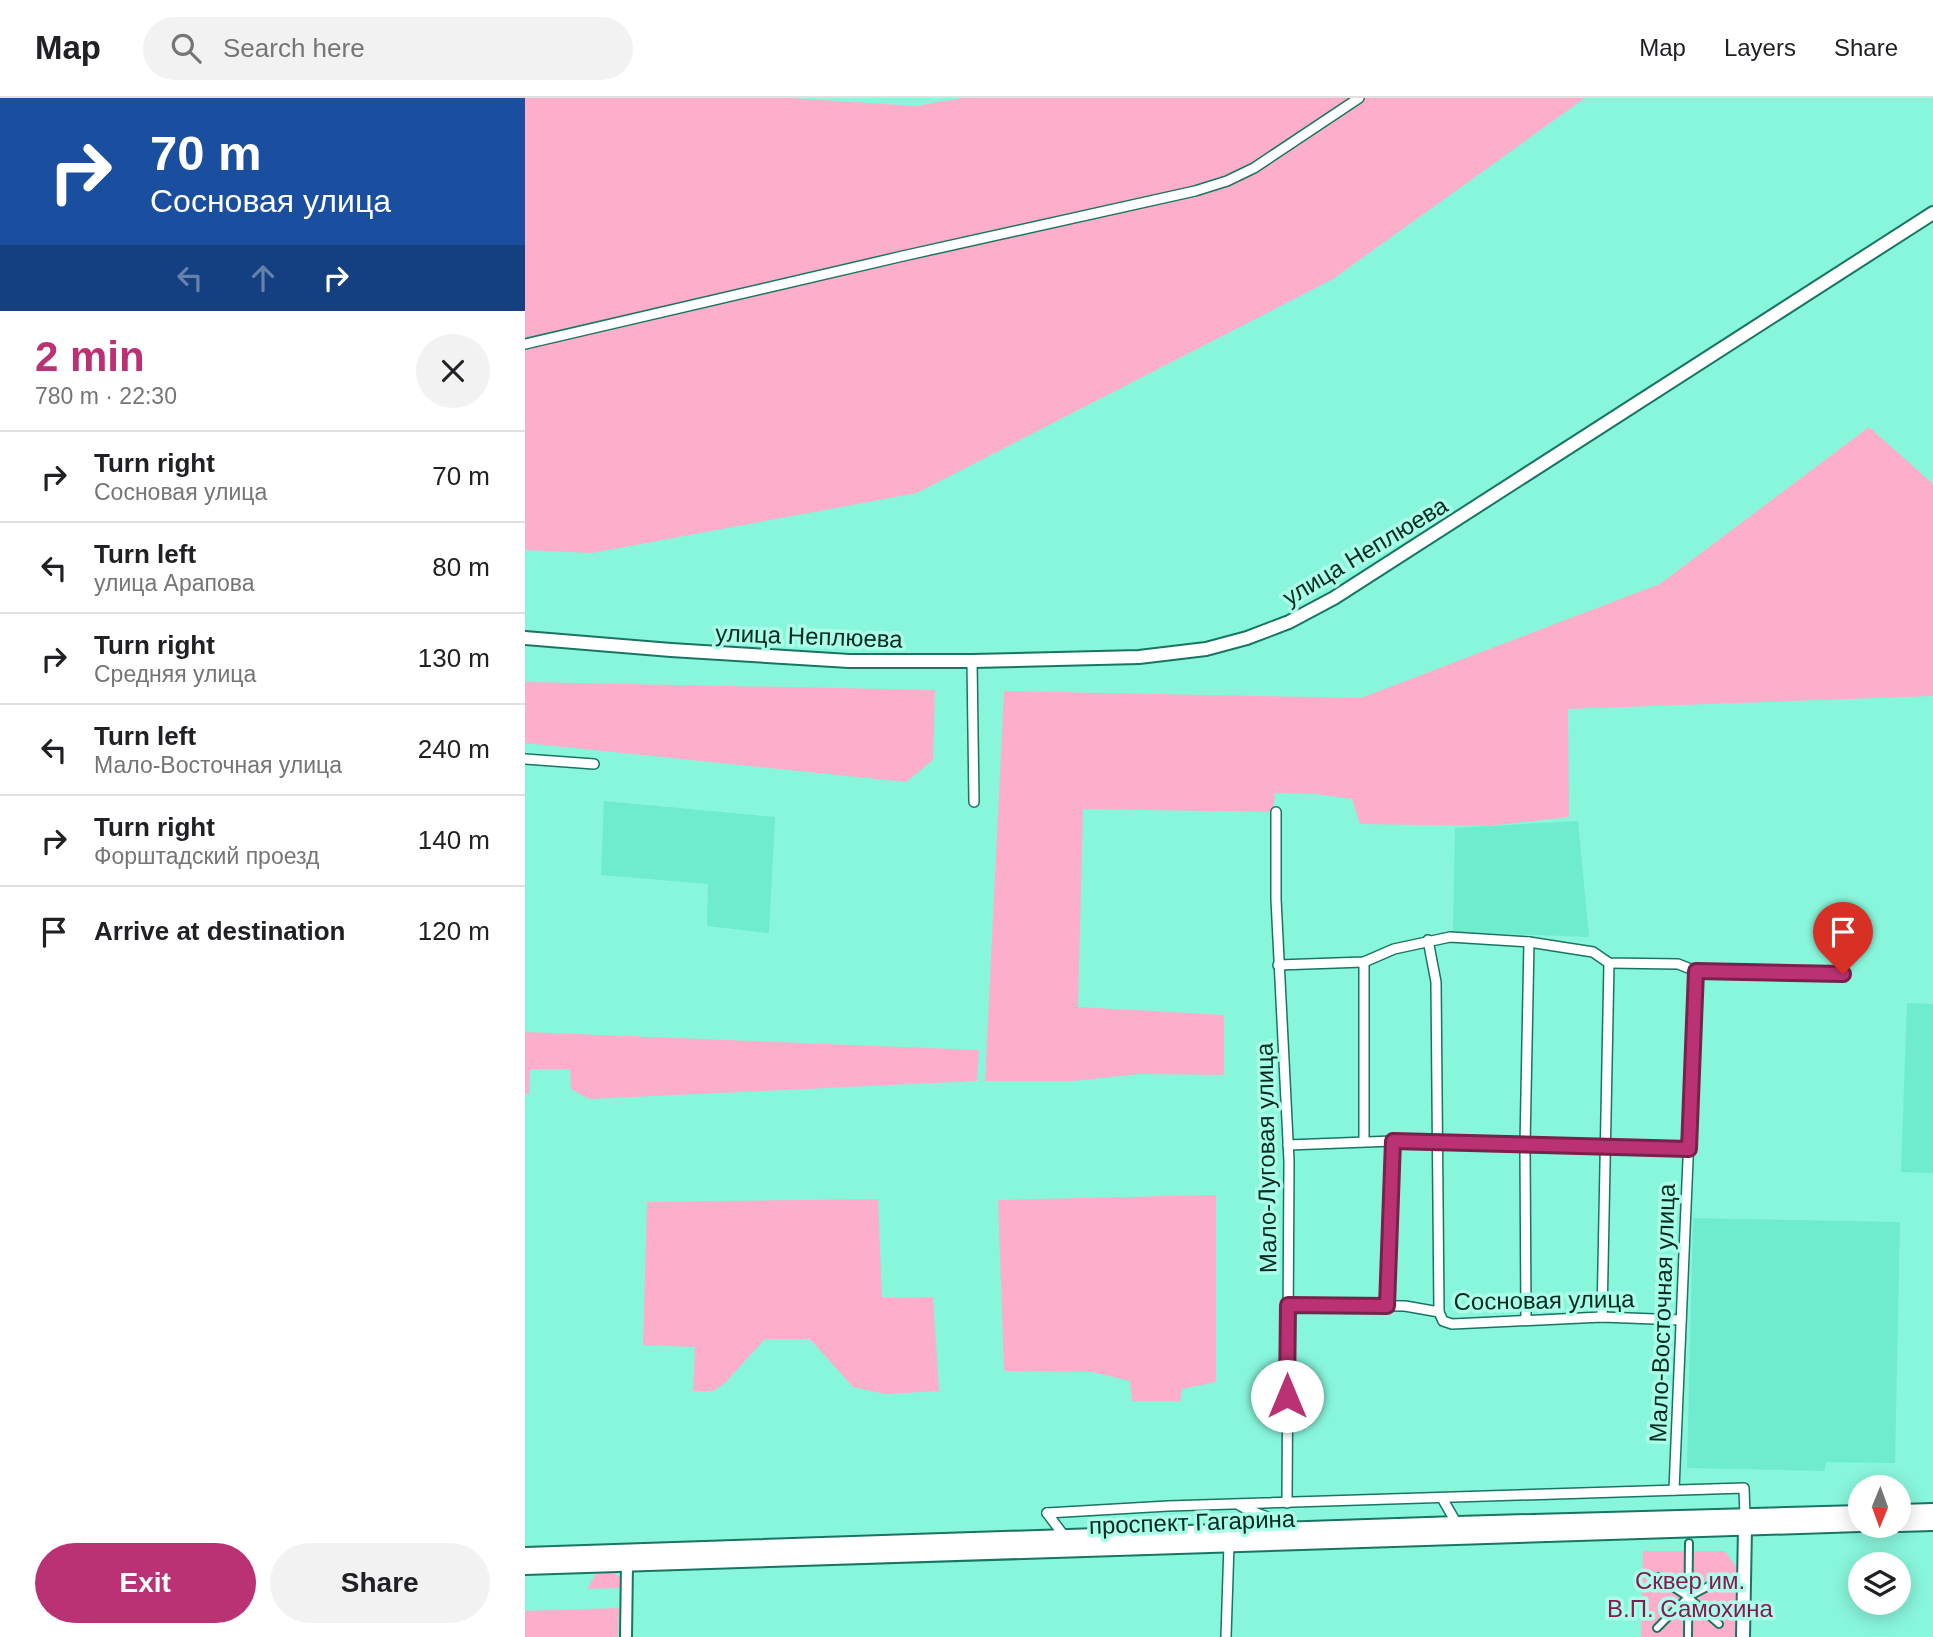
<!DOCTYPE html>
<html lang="en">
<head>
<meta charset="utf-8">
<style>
  :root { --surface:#fff; --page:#f2f2f2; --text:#202124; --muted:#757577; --line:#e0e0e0; --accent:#ba3273 }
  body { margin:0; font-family:Helvetica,sans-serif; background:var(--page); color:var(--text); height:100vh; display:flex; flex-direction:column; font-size:26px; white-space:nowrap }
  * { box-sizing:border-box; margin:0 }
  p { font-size:23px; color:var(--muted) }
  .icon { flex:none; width:38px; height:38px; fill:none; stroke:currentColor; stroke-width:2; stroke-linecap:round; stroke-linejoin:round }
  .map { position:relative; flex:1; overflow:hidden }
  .panel { display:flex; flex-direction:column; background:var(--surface); width:525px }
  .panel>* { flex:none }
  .banner { background:#1a4fa0; color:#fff; overflow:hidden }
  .needle { width:46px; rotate:181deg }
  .fabs { position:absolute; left:1323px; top:1377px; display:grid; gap:14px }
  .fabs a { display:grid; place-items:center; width:63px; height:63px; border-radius:50%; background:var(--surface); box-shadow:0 4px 18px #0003; font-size:35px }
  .pin { position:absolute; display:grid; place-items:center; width:60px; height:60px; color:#fff; margin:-72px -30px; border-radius:50% 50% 50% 0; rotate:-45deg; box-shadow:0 0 7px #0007 }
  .pin .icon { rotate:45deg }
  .me { position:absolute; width:77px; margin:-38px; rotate:0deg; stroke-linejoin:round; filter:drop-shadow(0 0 5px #0008) }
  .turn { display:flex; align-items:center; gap:24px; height:147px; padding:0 35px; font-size:32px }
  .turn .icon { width:91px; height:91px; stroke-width:2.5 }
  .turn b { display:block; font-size:49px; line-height:60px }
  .lanes { display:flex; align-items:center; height:66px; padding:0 35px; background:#0003; justify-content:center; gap:35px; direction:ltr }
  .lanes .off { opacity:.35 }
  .round { display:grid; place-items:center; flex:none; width:74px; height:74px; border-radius:37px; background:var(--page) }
  .head { display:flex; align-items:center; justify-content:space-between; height:119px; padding:0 35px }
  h1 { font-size:42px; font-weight:700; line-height:52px; color:var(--accent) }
  .button { display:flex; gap:14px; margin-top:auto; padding:14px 35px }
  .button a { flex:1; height:80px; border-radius:42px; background:var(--accent); color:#fff; font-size:28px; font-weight:700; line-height:80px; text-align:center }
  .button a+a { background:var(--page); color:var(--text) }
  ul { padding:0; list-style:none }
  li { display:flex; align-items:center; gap:21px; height:91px; padding:0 35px; border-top:2px solid var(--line) }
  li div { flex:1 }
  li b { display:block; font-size:26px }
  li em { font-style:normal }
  header { display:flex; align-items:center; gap:42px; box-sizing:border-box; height:98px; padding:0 35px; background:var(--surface); border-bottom:2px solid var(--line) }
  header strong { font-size:33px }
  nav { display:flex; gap:38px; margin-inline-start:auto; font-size:24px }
  .search { width:490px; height:63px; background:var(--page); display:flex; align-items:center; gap:18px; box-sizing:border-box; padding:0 24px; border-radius:38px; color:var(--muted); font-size:26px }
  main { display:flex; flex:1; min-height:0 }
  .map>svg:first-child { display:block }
  .built { fill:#6febce }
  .green { fill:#fdaecb }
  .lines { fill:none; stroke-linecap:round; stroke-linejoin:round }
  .pedestrian-casing { stroke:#187563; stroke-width:10 }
  .minor-casing { stroke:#187563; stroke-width:12 }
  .tertiary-casing { stroke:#187563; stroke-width:14 }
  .secondary-casing { stroke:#187563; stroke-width:16 }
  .primary-casing { stroke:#187563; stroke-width:18 }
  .pedestrian { stroke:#fff; stroke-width:6 }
  .minor { stroke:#fff; stroke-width:9 }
  .tertiary { stroke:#fff; stroke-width:10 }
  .secondary { stroke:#fff; stroke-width:12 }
  .primary { stroke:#fff; stroke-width:14 }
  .route-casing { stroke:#79204b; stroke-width:18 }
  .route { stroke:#ba3273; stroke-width:12 }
  .labels { text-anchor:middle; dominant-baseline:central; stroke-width:7; stroke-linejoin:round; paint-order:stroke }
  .street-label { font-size:24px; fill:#042a22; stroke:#aaffe9 }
  .park-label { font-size:24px; fill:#891751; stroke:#aaffe9 }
</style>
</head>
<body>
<header>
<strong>Map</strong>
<div class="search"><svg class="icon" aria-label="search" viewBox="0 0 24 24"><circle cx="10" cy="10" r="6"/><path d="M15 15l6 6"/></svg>Search here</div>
<nav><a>Map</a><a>Layers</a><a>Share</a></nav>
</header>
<main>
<section class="panel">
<div class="banner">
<div class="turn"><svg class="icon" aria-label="right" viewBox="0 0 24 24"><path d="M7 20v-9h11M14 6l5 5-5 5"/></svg><div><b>70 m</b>Сосновая улица</div></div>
<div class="lanes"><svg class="icon off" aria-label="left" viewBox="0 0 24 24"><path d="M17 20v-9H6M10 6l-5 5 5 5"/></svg><svg class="icon off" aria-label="ahead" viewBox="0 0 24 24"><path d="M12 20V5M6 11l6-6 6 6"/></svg><svg class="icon" aria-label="right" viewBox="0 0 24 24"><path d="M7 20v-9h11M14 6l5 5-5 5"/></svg></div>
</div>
<div class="head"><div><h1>2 min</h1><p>780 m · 22:30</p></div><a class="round"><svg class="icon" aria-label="close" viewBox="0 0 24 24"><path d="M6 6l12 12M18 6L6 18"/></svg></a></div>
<ul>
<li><svg class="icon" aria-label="right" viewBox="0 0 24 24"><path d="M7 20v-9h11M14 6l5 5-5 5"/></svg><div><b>Turn right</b><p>Сосновая улица</p></div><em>70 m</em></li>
<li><svg class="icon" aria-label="left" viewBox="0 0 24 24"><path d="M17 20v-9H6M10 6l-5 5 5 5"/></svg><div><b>Turn left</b><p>улица Арапова</p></div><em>80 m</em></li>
<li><svg class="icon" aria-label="right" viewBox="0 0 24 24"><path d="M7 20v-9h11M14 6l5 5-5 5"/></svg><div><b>Turn right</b><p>Средняя улица</p></div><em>130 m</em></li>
<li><svg class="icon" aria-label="left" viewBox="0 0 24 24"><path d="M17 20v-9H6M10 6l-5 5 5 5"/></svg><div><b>Turn left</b><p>Мало-Восточная улица</p></div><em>240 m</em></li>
<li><svg class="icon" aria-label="right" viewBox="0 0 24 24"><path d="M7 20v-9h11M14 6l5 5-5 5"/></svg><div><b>Turn right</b><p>Форштадский проезд</p></div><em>140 m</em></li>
<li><svg class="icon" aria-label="arrive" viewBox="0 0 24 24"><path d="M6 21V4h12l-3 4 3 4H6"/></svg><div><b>Arrive at destination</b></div><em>120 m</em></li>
</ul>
<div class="button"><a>Exit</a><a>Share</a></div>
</section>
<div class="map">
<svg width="1408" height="1539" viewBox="0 0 1408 1539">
  <rect width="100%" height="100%" fill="#88f6db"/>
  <g class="built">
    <polygon points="79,703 250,719 244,835 182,828 183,786 76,777"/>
    <polygon points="1053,723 1064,839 928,834 930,730"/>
    <polygon points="1382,905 1408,906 1408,1075 1376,1074"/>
    <polygon points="1168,1120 1375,1124 1370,1365 1301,1364 1300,1373 1162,1370"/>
  </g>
  <g class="green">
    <polygon points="0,0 264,0 391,8 437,0 1060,0 808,181 392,395 67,455 0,452"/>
    <polygon points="1344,329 1408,386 1408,598 1043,611 1044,719 962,728 835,726 827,701 790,696 750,695 748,714 558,711 553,909 699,917 699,977 615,976 548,983 460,983 479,593 836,600 1135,486"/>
    <polygon points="0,584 410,592 408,662 381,684 0,645"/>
    <polygon points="0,934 454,952 452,983 64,1001 46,991 45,971 5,971 4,996 0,996"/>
    <polygon points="691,1097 691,1284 657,1291 655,1303 607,1303 605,1283 567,1274 479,1273 473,1102"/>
    <polygon points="353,1101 357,1200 408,1199 414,1293 360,1296 328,1289 285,1241 240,1241 200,1285 188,1293 168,1293 170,1249 118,1247 122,1104"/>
    <polygon points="1118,1453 1200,1453 1214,1473 1212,1539 1116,1539"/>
    <polygon points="73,1473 88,1473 95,1480 95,1490 62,1491"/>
    <polygon points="94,1510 93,1539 0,1539 0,1513"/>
  </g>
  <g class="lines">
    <g class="pedestrian-casing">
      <g id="pedestrian">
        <polyline points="1133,1479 1163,1499 1194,1526"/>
        <polyline points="1132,1530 1163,1499 1197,1481"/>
        <polyline points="1163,1539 1164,1445"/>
      </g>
    </g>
    <g class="minor-casing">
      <g id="minor">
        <polyline points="0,246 378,158 670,93 702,83 729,70 834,0"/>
        <polyline points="447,563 449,704"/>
        <polyline points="0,661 69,666"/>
        <polyline points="751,714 751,801 764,1063 762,1405"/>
        <polyline points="903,842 911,884 914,1214"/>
        <polyline points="753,867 839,864 869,851 925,839 1004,844 1068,854 1084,865 1153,866 1171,873 1318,876"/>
        <polyline points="839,1043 839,864"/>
        <polyline points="763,1047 868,1043 1164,1050"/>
        <polyline points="763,1207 880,1208 914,1214 918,1223 927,1226 1077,1219 1156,1222"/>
        <polyline points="862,1208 868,1043"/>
        <polyline points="1077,1219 1084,865"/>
        <polyline points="1001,1222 1000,1047 1004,844"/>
        <polyline points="1149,1392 1171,873"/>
        <polyline points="917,1400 932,1426"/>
        <path d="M 714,1407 C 730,1416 749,1420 766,1429"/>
        <polyline points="522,1415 643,1408 1219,1390 1220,1419"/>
        <polyline points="522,1415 540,1439"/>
        <polyline points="701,1539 704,1446"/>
      </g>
    </g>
    <g class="tertiary-casing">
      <polyline id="tertiary" points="101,1539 102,1465"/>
    </g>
    <g class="secondary-casing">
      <g id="secondary">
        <polyline points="0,540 146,552 324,563 447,563 614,559 681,551 722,540 764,524 809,500 1408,115"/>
        <polyline points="1218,1539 1220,1430"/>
      </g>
    </g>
    <g class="primary-casing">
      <g id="primary">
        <polyline points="1374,1414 1408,1413"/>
        <polyline points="1374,1426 1408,1425"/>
        <polyline points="0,1457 932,1426 1335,1415"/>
        <polyline points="0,1469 1335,1426"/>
      </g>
    </g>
    <use href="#pedestrian" class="pedestrian"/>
    <use href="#minor" class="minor"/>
    <use href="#tertiary" class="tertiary"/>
    <use href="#secondary" class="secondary"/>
    <use href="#primary" class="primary"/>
  </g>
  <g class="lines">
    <g class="route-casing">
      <polyline id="route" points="762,1298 763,1207 862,1208 868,1043 1164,1051 1171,873 1318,876"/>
    </g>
    <use href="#route" class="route"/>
  </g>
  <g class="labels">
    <g class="street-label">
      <text transform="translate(840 453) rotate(-31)">улица Неплюева</text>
      <text transform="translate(284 538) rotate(2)">улица Неплюева</text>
      <text transform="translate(741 1060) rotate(-91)">Мало-Луговая улица</text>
      <text transform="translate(1019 1202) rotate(-1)">Сосновая улица</text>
      <text transform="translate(1137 1215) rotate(-88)">Мало-Восточная улица</text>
      <text transform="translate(667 1424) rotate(-2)">проспект Гагарина</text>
    </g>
    <g class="park-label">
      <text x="1165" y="1482">Сквер им.<tspan x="1165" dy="28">В.П. Самохина</tspan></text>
    </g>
  </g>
</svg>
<div class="fabs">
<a><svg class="needle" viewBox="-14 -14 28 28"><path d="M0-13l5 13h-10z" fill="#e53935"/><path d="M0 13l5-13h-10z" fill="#757577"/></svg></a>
<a><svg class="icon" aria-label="layers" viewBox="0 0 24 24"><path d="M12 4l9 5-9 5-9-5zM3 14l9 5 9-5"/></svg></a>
</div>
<div class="pin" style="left:1318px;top:876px;background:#d93025"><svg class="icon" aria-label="arrive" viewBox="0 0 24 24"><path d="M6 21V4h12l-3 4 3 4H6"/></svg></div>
<svg class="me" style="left:762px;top:1298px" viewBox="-20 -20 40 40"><circle r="19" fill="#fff"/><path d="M0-13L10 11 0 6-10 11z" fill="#ba3273"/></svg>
</div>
</main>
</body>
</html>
